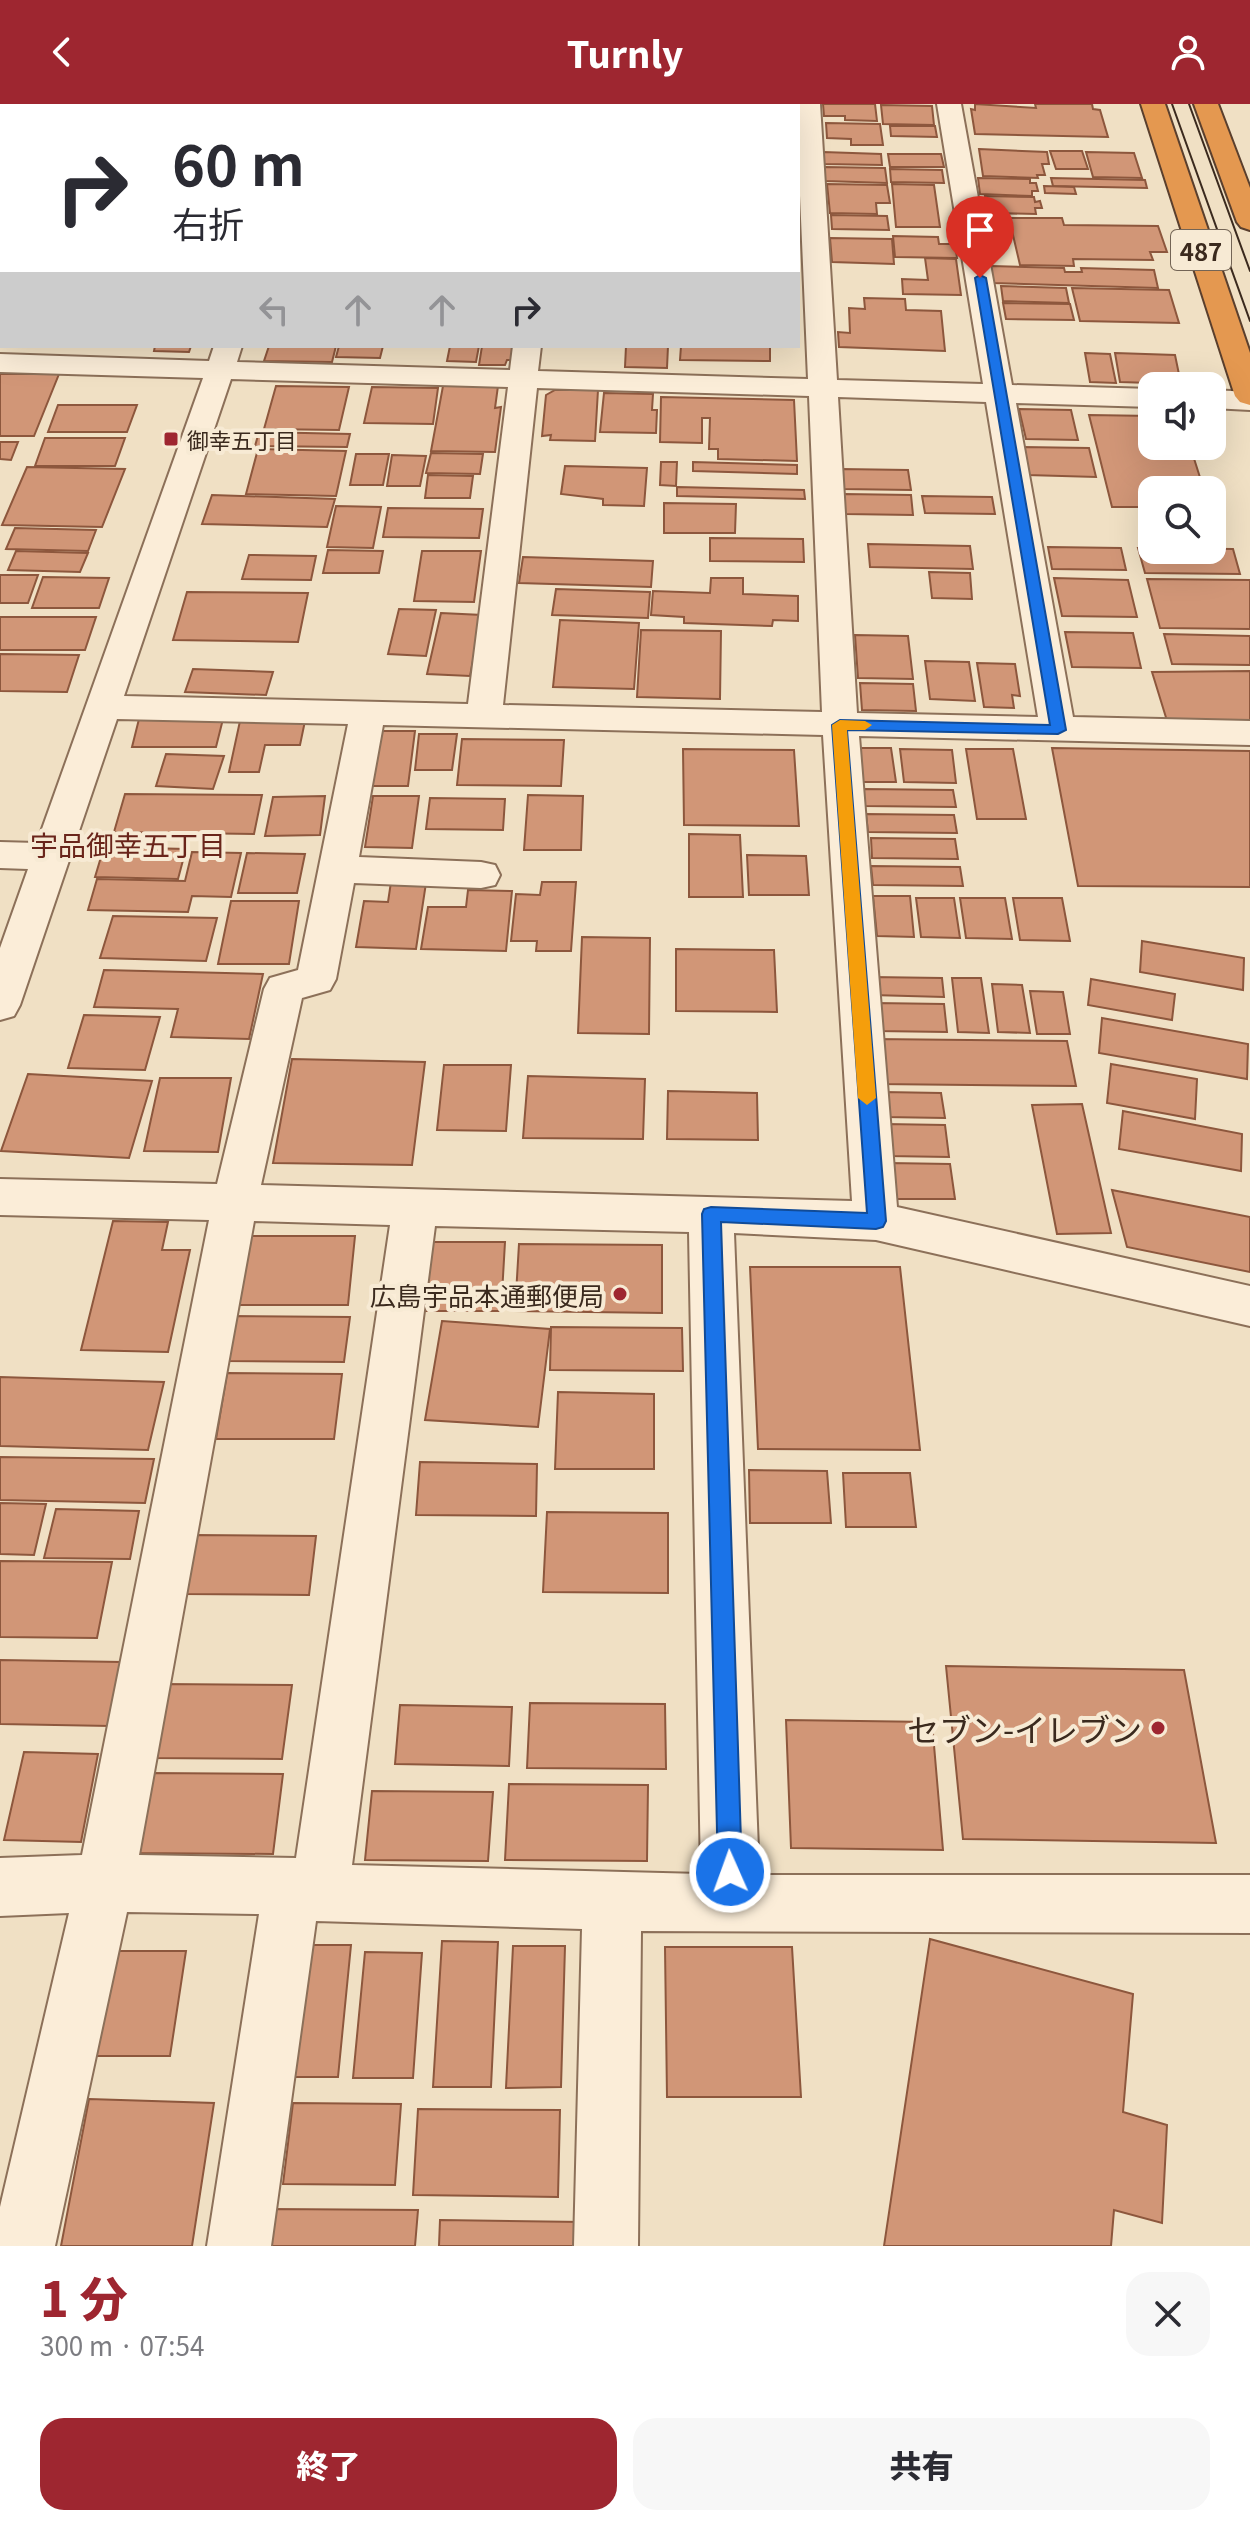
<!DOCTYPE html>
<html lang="ja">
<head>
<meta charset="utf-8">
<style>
  :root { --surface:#fff; --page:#f7f7f7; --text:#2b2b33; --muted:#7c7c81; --accent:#9e2630 }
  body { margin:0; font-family:Georgia,"Noto Sans JP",serif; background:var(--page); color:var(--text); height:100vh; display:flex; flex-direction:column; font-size:30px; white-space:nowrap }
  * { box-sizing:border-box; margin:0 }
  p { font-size:26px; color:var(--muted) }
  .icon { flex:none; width:44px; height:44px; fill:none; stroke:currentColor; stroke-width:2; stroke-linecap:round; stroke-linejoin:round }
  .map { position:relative; height:2142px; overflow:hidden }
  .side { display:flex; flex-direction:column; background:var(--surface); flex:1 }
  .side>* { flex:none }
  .banner { position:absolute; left:0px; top:0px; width:800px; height:244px; box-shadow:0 8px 32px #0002; background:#fff; color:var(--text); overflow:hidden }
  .controls { position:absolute; left:1138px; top:268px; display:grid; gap:16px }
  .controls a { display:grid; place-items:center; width:88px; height:88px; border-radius:16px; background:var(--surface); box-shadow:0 8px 32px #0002; font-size:40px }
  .pin { position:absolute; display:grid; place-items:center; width:68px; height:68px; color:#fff; margin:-82px -34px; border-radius:50% 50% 50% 0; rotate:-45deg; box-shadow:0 0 8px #0007 }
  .pin .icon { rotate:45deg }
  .me { position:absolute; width:88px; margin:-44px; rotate:358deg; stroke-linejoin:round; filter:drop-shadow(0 0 6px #0008) }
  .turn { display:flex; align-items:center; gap:28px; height:168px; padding:0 40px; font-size:36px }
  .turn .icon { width:104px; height:104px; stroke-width:2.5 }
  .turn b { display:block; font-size:56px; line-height:68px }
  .lanes { display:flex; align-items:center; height:76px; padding:0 40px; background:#0003; justify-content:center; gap:40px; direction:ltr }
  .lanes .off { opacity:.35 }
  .round { display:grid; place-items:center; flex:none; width:84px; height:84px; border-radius:24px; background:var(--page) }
  .summary { display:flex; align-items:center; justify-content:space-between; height:136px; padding:0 40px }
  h1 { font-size:48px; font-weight:800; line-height:60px; color:var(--accent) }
  .cta { display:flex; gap:16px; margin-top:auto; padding:16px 40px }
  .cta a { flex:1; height:92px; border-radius:24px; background:var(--accent); color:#fff; font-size:32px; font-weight:800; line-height:92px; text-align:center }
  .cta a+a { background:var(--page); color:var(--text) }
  header { display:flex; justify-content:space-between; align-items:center; height:104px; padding:0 40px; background:var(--accent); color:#fff; font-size:36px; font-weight:800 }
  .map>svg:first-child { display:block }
  .building { fill:#d19677; stroke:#8d573d; stroke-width:2 }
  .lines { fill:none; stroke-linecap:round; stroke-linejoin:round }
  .minor-casing { stroke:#8c7059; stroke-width:4 }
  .highway-casing { stroke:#5a3f2d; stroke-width:4 }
  .minor { fill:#fbedd8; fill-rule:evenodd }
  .highway { fill:#e49850; fill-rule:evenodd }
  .tram { stroke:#3b2a1e; stroke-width:2 }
  .route { fill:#1a73e8; stroke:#114b97; stroke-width:2 }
  .slow { fill:#f59e0b }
  .poi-dot { fill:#9e2630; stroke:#f7ead4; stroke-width:3 }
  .labels { text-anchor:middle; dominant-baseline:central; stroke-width:8; stroke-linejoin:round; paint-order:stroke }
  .far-poi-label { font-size:22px; fill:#3b2a1e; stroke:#f7ead4; text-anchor:start }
  .shield { fill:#f7ead4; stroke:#736455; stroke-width:2 }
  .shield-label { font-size:24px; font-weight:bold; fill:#3b2a1e }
  .poi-label { font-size:26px; fill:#3b2a1e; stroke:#f7ead4; text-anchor:end }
  .neighbourhood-label { font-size:28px; fill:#6a251b; stroke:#f7ead4 }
  .near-poi-label { font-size:32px; fill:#3b2a1e; stroke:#f7ead4; text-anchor:end }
</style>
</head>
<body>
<header><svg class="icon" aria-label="back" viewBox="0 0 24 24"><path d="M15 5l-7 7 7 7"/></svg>Turnly<svg class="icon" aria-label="person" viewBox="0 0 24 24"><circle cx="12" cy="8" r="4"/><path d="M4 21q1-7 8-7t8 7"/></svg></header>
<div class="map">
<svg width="1250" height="2142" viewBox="0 0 1250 2142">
  <rect width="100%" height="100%" fill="#f0e0c4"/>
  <g class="building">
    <polygon points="823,0 875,0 877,17 845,16 845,12 824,12"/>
    <polygon points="975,0 1036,4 1035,0 1092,0 1093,5 1100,6 1108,33 975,30 971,5 975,6"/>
    <polygon points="881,1 932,2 934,21 883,20"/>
    <polygon points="826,19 880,20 883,41 851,41 851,35 827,34"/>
    <polygon points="890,22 935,22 937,33 891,32"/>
    <polygon points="979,45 1047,48 1049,60 1042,60 1045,71 1037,71 1038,74 983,72"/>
    <polygon points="1050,47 1082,47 1088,65 1056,65"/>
    <polygon points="823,48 881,50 882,61 823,60"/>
    <polygon points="1086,48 1134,49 1142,74 1093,73"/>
    <polygon points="888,50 941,50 944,63 890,63"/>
    <polygon points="825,63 885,64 887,79 825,77"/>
    <polygon points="890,65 942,66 944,79 891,78"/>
    <polygon points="978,74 1030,75 1030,79 1036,79 1038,87 1032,87 1032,92 980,90"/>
    <polygon points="1051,74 1145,76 1147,84 1053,82"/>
    <polygon points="827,80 887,81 890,99 876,99 877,110 830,109"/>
    <polygon points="892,80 934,81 940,123 896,123"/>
    <polygon points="1044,82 1074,83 1076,90 1045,89"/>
    <polygon points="985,92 1034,93 1035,98 1040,97 1042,104 1035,104 1036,110 988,109"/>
    <polygon points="831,111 887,112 889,126 832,125"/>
    <polygon points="1009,114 1062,114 1064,121 1158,122 1167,148 1150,148 1153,156 1073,155 1074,162 1020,161"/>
    <polygon points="893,132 938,133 939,140 955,140 957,154 895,153"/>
    <polygon points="830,134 892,135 894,160 832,158"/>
    <polygon points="925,154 956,155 961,191 903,190 902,175 928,176"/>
    <polygon points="991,162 1064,164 1065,168 1082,168 1081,164 1154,166 1158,184 993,179"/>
    <polygon points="1001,182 1066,184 1069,199 1003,197"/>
    <polygon points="1072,184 1169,186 1179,219 1080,217"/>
    <polygon points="864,194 905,195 906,206 941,207 945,247 839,243 838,228 850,229 849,204 865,205"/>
    <polygon points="1003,199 1070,200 1074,216 1006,215"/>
    <polygon points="155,242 191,242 189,248 154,247"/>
    <polygon points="269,242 336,242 332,258 264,257"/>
    <polygon points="339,242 383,242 380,254 336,253"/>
    <polygon points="450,242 479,242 476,258 447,257"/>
    <polygon points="482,242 513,242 511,256 507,256 505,261 479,261"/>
    <polygon points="626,242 668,242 667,264 625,263"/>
    <polygon points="681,242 770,242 770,257 680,256"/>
    <polygon points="1085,249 1110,250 1116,279 1090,278"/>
    <polygon points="1115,249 1175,251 1181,280 1120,278"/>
    <polygon points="0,270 59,270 34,332 0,332"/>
    <polygon points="276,282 349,283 339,326 264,325"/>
    <polygon points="443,282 498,282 495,304 501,303 495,348 431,347"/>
    <polygon points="372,283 438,284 433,320 364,319"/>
    <polygon points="555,286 598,286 595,337 550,336 551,331 542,332 546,291"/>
    <polygon points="604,289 653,290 652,306 657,306 656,329 600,328"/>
    <polygon points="661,293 794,296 797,357 718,355 718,345 709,345 710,314 702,314 702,339 660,338"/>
    <polygon points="58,301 137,301 127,328 48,328"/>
    <polygon points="1019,305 1071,306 1078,336 1026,335"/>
    <polygon points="1089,311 1152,312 1152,342 1190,342 1204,386 1152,386 1152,403 1112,403"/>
    <polygon points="259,328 350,330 347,343 255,342"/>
    <polygon points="45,334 125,334 115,362 35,362"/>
    <polygon points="0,338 18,338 11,356 0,355"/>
    <polygon points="1022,343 1089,344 1096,373 1027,371"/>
    <polygon points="258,345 346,347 336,392 246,390"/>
    <polygon points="431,349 483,350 480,370 426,369"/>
    <polygon points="356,350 389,350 383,381 350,381"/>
    <polygon points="392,351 426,352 420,382 387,382"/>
    <polygon points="661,358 677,358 676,382 660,381"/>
    <polygon points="693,358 797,361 797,370 693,367"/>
    <polygon points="565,362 647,364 644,402 603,401 603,395 561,390"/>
    <polygon points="27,363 125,365 102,423 2,421"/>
    <polygon points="841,365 908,366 911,386 842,385"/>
    <polygon points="428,371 473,372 470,394 425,394"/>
    <polygon points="677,383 804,386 805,395 677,392"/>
    <polygon points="844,390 911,391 913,411 845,410"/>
    <polygon points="212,391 335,395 327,423 202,420"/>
    <polygon points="922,392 992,393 995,410 925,409"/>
    <polygon points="664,399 736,400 735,429 664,429"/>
    <polygon points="336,402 381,403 373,444 327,443"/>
    <polygon points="388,404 483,405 479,434 383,433"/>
    <polygon points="15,424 96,426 88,447 6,445"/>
    <polygon points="710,434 803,435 804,458 710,457"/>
    <polygon points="868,440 970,442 973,465 870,463"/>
    <polygon points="1048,443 1121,444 1126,466 1052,465"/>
    <polygon points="1138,444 1233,445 1240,470 1145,469"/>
    <polygon points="328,446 383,447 379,469 323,469"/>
    <polygon points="16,447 88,449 80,468 8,466"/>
    <polygon points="422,447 481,447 474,498 414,497"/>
    <polygon points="249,451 316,452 311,476 242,475"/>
    <polygon points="523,453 653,457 651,483 519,479"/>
    <polygon points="929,468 970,469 972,495 932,494"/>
    <polygon points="0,471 38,471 28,499 0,499"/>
    <polygon points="43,473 109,474 99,504 32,504"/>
    <polygon points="711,474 743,474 743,490 798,492 798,517 773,516 772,522 684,519 684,513 651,511 653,487 710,489"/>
    <polygon points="1054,474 1128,476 1137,513 1062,512"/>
    <polygon points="1147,475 1250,476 1250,525 1160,524"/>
    <polygon points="556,485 650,488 648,514 552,511"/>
    <polygon points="187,488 308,489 298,538 173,536"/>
    <polygon points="399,505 436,506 426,552 388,550"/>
    <polygon points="441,509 482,511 470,572 427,570"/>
    <polygon points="0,513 96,513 85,546 0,546"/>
    <polygon points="560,516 639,519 634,585 553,583"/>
    <polygon points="641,526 721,527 720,595 637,593"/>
    <polygon points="1065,528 1133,529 1141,564 1072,563"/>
    <polygon points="1164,530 1250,532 1250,561 1172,560"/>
    <polygon points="855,531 908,532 913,575 858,574"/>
    <polygon points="0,550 79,551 67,588 0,587"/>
    <polygon points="925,557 969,558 975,597 930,595"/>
    <polygon points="977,559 1015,560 1020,592 1012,591 1014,604 984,603"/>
    <polygon points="193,565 273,568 266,591 185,588"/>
    <polygon points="1250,567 1250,619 1168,620 1152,568"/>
    <polygon points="860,579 913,580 916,607 862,606"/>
    <polygon points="139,615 223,615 216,643 132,643"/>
    <polygon points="240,617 305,617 300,641 265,641 259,668 229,668"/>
    <polygon points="377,627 415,627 408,682 368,682"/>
    <polygon points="419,630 457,630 452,666 415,666"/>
    <polygon points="462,635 564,636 561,682 457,681"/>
    <polygon points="855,644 891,644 896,678 858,678"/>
    <polygon points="1052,644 1250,647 1250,783 1078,782"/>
    <polygon points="683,645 794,646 799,722 684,721"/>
    <polygon points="900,645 952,646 956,679 904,678"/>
    <polygon points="966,645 1013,645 1026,715 977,715"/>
    <polygon points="166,650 224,652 213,685 156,682"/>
    <polygon points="863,685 953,686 956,703 864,702"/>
    <polygon points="125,690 262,691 254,730 114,728"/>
    <polygon points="528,691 583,692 581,746 524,746"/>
    <polygon points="325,692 320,731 265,732 273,693"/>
    <polygon points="373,692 419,692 412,744 365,743"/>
    <polygon points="430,694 505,695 503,726 426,725"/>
    <polygon points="866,710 954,711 957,729 868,728"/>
    <polygon points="689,730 740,731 743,793 689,793"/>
    <polygon points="871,734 955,735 958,755 872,754"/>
    <polygon points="104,743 186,745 178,775 95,773"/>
    <polygon points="192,748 241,749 231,793 192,792 188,808 88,806 97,775 185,777"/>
    <polygon points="247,749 305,750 297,789 238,789"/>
    <polygon points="747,751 806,752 809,791 749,791"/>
    <polygon points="871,762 960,763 963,782 873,781"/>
    <polygon points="391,778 426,779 416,845 356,843 364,797 388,798"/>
    <polygon points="542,778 576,778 571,847 536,847 537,837 511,837 516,790 540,791"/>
    <polygon points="468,786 512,787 506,847 421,845 428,803 466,803"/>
    <polygon points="873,792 910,792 914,833 877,832"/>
    <polygon points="916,794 954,794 960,834 921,833"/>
    <polygon points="960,794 1005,794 1012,835 966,834"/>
    <polygon points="1013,794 1062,794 1070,837 1020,836"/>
    <polygon points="231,797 299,797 289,860 218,860"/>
    <polygon points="113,812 217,814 206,857 100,854"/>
    <polygon points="582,833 650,834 649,930 578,929"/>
    <polygon points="1142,837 1244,854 1243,886 1140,868"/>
    <polygon points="676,845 774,846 777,908 676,907"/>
    <polygon points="104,866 263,870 249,935 171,933 178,905 94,903"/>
    <polygon points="871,873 942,874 944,893 872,891"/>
    <polygon points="952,874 981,874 989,929 958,928"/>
    <polygon points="1091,875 1175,890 1172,916 1088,901"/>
    <polygon points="992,880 1022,881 1030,929 998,928"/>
    <polygon points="1030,887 1063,888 1070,930 1037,930"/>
    <polygon points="875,899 944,900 947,928 877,927"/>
    <polygon points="84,911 160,913 145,966 68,964"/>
    <polygon points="1102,914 1248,940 1247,975 1099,949"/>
    <polygon points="873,935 1067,937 1076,982 877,980"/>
    <polygon points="292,955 425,958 412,1061 273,1059"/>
    <polygon points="1111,960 1197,975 1195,1015 1107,999"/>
    <polygon points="444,961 511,961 506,1027 437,1026"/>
    <polygon points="28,970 152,977 129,1054 1,1047"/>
    <polygon points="528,972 645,975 643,1035 523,1034"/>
    <polygon points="160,974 231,974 218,1048 144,1047"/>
    <polygon points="668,987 757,989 758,1036 667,1035"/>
    <polygon points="883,988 941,989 945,1014 885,1013"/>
    <polygon points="1082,1000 1111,1129 1057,1130 1032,1001"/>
    <polygon points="1123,1007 1242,1030 1241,1067 1119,1045"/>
    <polygon points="885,1020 945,1021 949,1053 888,1052"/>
    <polygon points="889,1059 950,1060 955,1095 893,1095"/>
    <polygon points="1112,1086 1250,1113 1250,1168 1127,1143"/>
    <polygon points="113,1117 168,1118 162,1146 190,1146 168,1248 81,1246"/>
    <polygon points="245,1132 355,1132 348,1201 234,1201"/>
    <polygon points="422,1138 505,1138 501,1207 415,1207"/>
    <polygon points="519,1140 662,1141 662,1209 515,1207"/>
    <polygon points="750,1163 900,1163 920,1346 758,1345"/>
    <polygon points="232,1212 350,1213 344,1258 225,1257"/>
    <polygon points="442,1217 550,1225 538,1323 425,1316"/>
    <polygon points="551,1223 682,1224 683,1267 550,1266"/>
    <polygon points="227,1269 342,1270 334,1335 216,1335"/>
    <polygon points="0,1273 164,1278 148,1346 0,1342"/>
    <polygon points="558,1288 654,1290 654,1365 555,1365"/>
    <polygon points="0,1353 154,1355 145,1399 0,1396"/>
    <polygon points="420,1358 537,1360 536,1412 416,1411"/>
    <polygon points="749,1366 827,1367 831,1419 750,1419"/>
    <polygon points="843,1369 910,1369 916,1423 846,1423"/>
    <polygon points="0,1399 46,1400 34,1451 0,1450"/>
    <polygon points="56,1405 139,1407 130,1455 44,1454"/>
    <polygon points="547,1408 668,1409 668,1489 543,1488"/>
    <polygon points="194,1431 316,1432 309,1491 183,1490"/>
    <polygon points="0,1457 112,1458 97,1534 0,1533"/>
    <polygon points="0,1556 122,1558 110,1622 0,1620"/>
    <polygon points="946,1562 1184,1566 1216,1739 963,1735"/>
    <polygon points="162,1580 292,1581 282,1655 149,1654"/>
    <polygon points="530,1599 665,1600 666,1665 527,1664"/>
    <polygon points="400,1601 512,1603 509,1662 395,1660"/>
    <polygon points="786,1616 932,1618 943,1746 791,1744"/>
    <polygon points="24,1648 98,1650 81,1738 4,1736"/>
    <polygon points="149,1669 283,1670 273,1750 135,1749"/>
    <polygon points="509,1680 648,1681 647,1757 505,1756"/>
    <polygon points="372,1687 493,1688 488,1757 365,1756"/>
    <polygon points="930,1835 1133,1890 1123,2008 1167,2021 1162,2119 1114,2106 1111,2142 884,2142"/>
    <polygon points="442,1837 498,1838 491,1983 433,1983"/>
    <polygon points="306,1841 351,1841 338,1973 291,1973"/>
    <polygon points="513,1842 565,1842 561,1983 506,1984"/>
    <polygon points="665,1843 792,1843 801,1993 667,1993"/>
    <polygon points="105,1847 186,1847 170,1952 86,1952"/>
    <polygon points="365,1848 422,1849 413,1974 353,1974"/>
    <polygon points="89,1995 214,1999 192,2142 61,2142"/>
    <polygon points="293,1999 401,2000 395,2081 283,2080"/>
    <polygon points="418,2005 560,2006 558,2093 413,2091"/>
    <polygon points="270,2105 418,2106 415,2142 266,2142"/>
    <polygon points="440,2116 583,2118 583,2142 439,2142"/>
  </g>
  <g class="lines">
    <g class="minor-casing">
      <g id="minor">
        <rect x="300" y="0" width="24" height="2"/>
        <polygon points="548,0 572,0 547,2"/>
        <path d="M 796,0 L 820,0 L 837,276 L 983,280 L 937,0 L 961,0 L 1012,281 L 1152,285 L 1152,303 L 1016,299 L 1073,613 L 1250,617 L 1250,641 L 859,632 L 897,1103 L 1250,1182 L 1250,1222 L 876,1136 L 734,1129 L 759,1771 L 1250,1771 L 1250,1829 L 641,1827 L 638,2142 L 574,2142 L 582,1825 L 316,1817 L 271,2142 L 207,2142 L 259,1810 L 127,1808 L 55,2142 L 0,2142 L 0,2103 L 69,1809 L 0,1812 L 0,1754 L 82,1751 L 209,1116 L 0,1111 L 0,1075 L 217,1080 L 264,885 L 270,874 L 298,866 L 348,620 L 117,615 L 20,901 L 14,912 L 0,916 L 0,844 L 28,765 L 0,764 L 0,738 L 37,739 L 203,274 L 0,268 L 0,250 L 209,257 L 214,242 L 242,242 L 237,258 L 510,266 L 513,242 L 541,242 L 538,267 L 808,275 ZM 231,275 L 508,283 L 468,600 L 124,592 ZM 537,284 L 809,292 L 822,608 L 503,601 ZM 838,293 L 986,298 L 1038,613 L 857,609 ZM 383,621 L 823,631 L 852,1097 L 261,1081 L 302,894 L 330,886 L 336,875 L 354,779 L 481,784 L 495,781 L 500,771 L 495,761 L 481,758 L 359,753 ZM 254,1117 L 390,1121 L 296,1754 L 139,1751 ZM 435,1122 L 689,1128 L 701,1770 L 352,1761 Z"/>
        <rect x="0" y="11" width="2" height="14"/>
        <rect x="0" y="107" width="2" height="16"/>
        <polygon points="0,178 2,178 0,198"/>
        <polygon points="1212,286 1250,288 1250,306 1212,304"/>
      </g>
    </g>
    <g class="highway-casing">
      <g id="highway">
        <polygon points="1141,0 1165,0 1250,249 1250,301 1240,298 1235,292"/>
        <polygon points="1194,0 1218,0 1250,84 1250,126 1241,123 1237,118"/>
      </g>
    </g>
    <use href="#minor" class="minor"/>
    <use href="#highway" class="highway"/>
    <g class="tram">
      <polyline points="1172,0 1250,217"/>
      <polyline points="1189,0 1250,167"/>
    </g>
  </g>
  <polygon class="route" points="980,171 986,174 1066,626 1058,630 847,626 886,1117 883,1123 876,1125 721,1118 742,1768 738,1777 730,1780 721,1777 718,1768 702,1110 704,1105 711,1103 867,1109 832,621 840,616 1050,621 975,174"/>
  <polygon class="slow" points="840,616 865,617 872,621 865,626 847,626 876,994 867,1001 858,994 832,621"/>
  <g class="poi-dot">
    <rect x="163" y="327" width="16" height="16" rx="4"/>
    <circle cx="620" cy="1190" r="8"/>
    <circle cx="1158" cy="1624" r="8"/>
  </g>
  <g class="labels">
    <g class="far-poi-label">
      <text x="187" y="335">御幸五丁目</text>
    </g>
    <rect class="shield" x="1171" y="126" width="60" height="40" rx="6"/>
    <g class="shield-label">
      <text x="1201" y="146">487</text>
    </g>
    <g class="poi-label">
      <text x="604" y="1190">広島宇品本通郵便局</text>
    </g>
    <g class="neighbourhood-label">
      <text x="128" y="740">宇品御幸五丁目</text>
    </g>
    <g class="near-poi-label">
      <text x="1142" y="1624">セブン-イレブン</text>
    </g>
  </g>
</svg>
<div class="controls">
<a><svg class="icon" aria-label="sound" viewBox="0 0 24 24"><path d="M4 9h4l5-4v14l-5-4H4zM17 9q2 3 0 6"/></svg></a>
<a><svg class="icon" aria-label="search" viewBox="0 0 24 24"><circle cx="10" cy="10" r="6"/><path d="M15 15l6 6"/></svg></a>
</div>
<div class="pin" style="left:980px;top:174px;background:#d93025"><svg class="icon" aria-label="arrive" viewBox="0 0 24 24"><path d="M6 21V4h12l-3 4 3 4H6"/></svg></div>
<svg class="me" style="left:730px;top:1768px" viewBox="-20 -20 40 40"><circle r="17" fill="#1a73e8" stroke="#fff" stroke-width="3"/><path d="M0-11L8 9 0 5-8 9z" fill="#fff"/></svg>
<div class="banner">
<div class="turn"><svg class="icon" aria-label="right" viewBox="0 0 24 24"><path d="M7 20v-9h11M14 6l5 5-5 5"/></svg><div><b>60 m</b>右折</div></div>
<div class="lanes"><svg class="icon off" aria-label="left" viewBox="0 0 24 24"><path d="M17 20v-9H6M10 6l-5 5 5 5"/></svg><svg class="icon off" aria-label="ahead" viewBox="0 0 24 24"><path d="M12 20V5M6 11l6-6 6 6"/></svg><svg class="icon off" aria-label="ahead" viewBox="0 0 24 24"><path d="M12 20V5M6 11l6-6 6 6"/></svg><svg class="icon" aria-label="right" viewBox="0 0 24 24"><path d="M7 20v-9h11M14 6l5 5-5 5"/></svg></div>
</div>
</div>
<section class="side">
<div class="summary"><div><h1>1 分</h1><p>300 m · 07:54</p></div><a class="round"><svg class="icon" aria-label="close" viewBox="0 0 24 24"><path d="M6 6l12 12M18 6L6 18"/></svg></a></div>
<div class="cta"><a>終了</a><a>共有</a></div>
</section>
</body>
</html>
